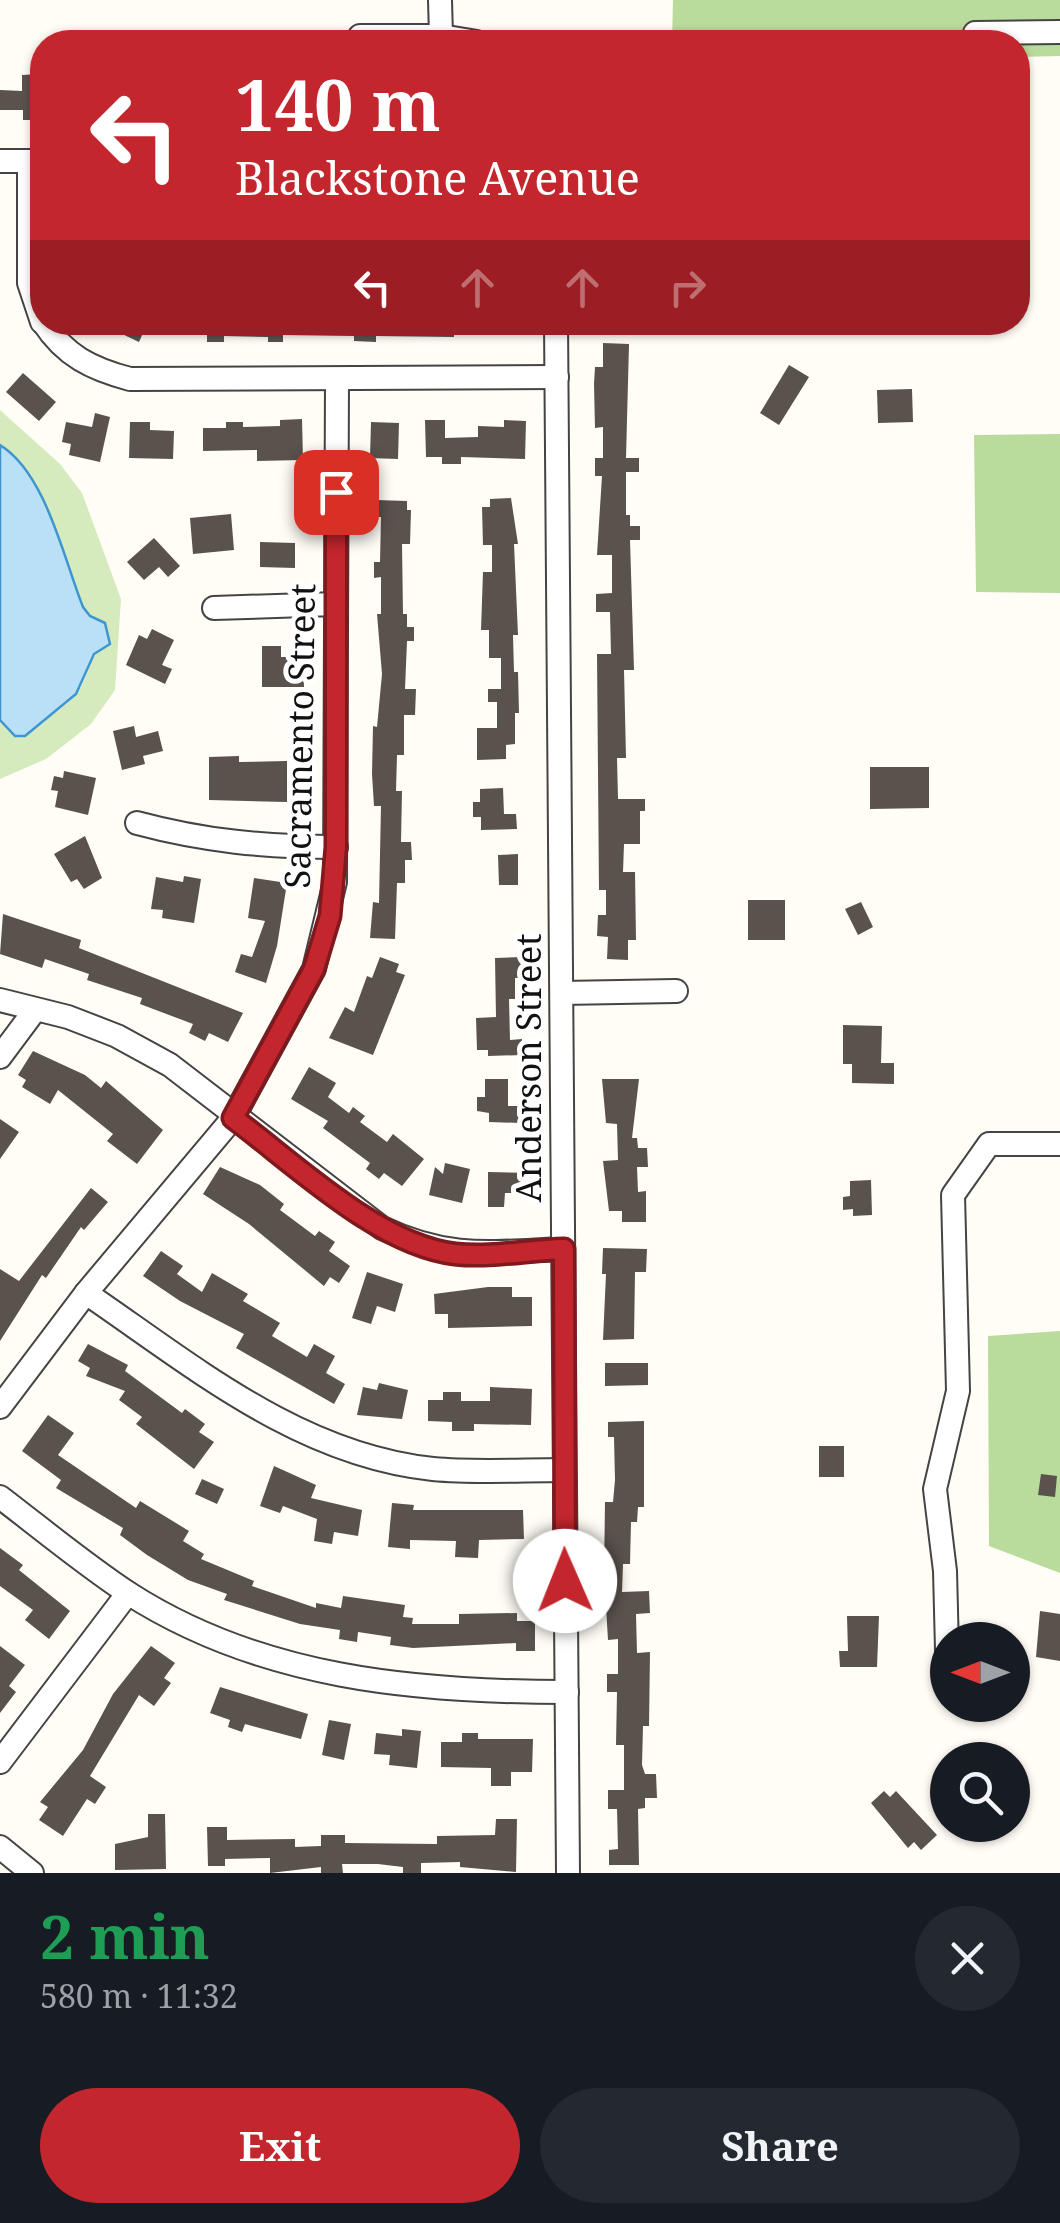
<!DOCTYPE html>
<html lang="en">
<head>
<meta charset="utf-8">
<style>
  :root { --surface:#171b24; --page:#242831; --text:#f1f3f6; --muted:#9ea1a6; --accent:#c4262e }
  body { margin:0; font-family:"Noto Serif",serif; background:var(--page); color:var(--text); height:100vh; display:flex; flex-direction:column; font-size:38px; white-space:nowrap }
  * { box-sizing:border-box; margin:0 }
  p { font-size:32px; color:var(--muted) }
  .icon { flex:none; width:55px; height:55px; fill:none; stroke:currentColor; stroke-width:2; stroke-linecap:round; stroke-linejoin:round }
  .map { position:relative; height:1873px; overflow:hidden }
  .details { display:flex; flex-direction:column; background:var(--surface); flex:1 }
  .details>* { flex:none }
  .guide { position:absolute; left:30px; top:30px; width:1000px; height:305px; border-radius:40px; box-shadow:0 2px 8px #0004; background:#c4262e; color:#fff; overflow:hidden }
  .needle { width:65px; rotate:270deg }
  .buttons { position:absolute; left:930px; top:1622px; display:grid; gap:20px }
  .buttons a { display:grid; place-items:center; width:100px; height:100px; border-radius:50%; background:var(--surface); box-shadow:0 2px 8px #0004; font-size:50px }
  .pin { position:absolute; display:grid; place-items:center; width:85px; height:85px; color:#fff; margin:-42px; border-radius:20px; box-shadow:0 5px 15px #0006 }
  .me { position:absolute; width:110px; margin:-55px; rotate:359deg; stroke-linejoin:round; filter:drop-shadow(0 0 8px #0008) }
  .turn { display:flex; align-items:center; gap:35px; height:210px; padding:0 40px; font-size:45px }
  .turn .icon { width:130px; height:130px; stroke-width:2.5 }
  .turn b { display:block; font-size:70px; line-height:85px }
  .lanes { display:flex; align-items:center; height:95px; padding:0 40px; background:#0003; justify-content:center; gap:50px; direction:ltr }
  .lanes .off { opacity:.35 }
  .round { display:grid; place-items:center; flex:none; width:105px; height:105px; border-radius:52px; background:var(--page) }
  .summary { display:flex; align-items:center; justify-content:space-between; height:170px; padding:0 40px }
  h1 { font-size:60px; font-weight:700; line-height:75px; color:#1e9e55 }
  .primary-button { display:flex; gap:20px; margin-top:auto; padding:20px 40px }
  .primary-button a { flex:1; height:115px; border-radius:60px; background:var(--accent); color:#fff; font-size:40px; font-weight:700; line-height:115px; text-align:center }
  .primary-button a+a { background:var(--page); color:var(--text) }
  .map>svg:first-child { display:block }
  .green { fill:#d5ebbd }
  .forest { fill:#b9dc9c }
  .water { fill:#b9e0f7; stroke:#3f96cf; stroke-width:2.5 }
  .building { fill:#5a524d }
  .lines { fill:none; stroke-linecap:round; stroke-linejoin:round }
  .minor-casing { stroke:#444; stroke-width:26 }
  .minor { stroke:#fff; stroke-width:22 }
  .route-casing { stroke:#7f191e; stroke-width:25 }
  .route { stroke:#c4262e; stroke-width:18 }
  .labels { text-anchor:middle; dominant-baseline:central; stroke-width:10; stroke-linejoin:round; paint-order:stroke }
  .street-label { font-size:35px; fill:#111; stroke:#fff }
</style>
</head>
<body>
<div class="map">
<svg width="1060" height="1873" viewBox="0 0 1060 1873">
  <rect width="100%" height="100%" fill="#fffdf5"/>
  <path class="green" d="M 0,410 L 60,464 L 82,493 L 121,599 L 115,690 L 91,724 L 46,759 L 0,779 L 0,720 L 15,736 C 35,726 71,706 81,687 C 89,670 91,657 105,643 L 101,620 L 90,616 L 83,607 L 15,455 L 0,445 Z"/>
  <g class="forest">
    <polygon points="673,0 1060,0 1060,24 966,26 967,42 1060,40 1060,56 1018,57 1018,42 672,42"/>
    <polygon points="1060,434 1060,593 976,592 974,435"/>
    <polygon points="1060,1331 1060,1573 989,1546 988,1336"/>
  </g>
  <path class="water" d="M 0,445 C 46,473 64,560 83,607 L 90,616 L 105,623 L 110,644 L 94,654 L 76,694 L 25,736 L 15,736 L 0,720 Z"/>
  <g class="building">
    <polygon points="40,74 42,105 37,105 37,120 23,120 23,110 0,110 0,90 22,91 22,75"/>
    <polygon points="124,322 148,322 139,342 120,333"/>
    <polygon points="207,322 454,322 454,337 376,336 376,342 354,341 354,336 283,335 283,342 268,342 268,337 224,336 224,342 207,342"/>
    <polygon points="603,343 629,344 626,458 639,458 639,472 626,472 626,515 630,515 630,526 640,526 640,540 630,540 634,670 624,670 626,758 617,758 618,799 645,799 645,811 640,811 640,844 624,844 623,872 635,872 636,940 628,940 628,960 607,959 608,937 597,936 598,915 606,915 606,890 599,890 597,654 611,654 610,612 596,612 596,594 612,593 612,555 597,555 602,476 595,476 595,458 603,458 603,427 595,428 594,384 595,367 603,367"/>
    <polygon points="789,365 809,377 779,425 760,413"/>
    <polygon points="23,373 56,402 39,421 6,392"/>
    <polygon points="912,389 913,422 878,423 877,390"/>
    <polygon points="95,413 110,417 100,462 69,455 71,444 62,442 66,422 92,427"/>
    <polygon points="302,419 303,460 257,461 257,450 203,451 203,428 226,428 226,422 243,422 243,427 280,426 280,420"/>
    <polygon points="425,420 445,420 445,438 478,437 478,426 504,427 504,420 526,421 525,459 461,457 461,464 442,464 442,457 426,457"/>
    <polygon points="130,422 150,422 150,430 174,431 173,459 129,458"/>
    <polygon points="371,422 399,423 398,459 370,458"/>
    <polygon points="511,498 518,544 514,544 518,635 513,635 514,672 518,672 519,713 515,713 515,744 506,745 506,759 477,760 477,728 497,728 497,702 488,702 488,689 501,689 501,658 489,658 489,630 481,630 483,572 492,572 492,545 483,545 482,507 490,507 490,499"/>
    <polygon points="376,500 407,501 407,510 411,510 410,544 402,544 403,614 407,614 407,627 414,627 414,641 407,641 405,689 416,689 415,715 404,715 404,755 397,755 396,791 402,791 401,842 411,842 412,860 405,860 405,883 397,883 395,939 370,938 373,902 379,903 381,806 374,806 372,774 373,726 377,727 382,674 377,614 381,614 381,577 374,578 374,562 380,562 381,517 376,517"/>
    <polygon points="231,514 234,550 193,554 190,518"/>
    <polygon points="154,538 180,566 168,577 159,567 144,580 127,562"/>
    <polygon points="260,542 295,543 295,568 260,567"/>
    <polygon points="152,629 174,640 162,665 172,669 165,684 126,665 139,635 147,639"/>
    <polygon points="262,646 281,646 281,657 303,657 304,687 262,687"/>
    <polygon points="134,726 136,737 158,731 163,751 143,756 145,764 122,770 113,731"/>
    <polygon points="239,756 239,762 287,761 287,802 209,800 209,757"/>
    <polygon points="870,767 929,767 929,808 870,809"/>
    <polygon points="64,771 96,778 88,815 55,807 58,791 51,790 54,776 63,778"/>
    <polygon points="503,788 504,814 516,814 517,829 481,830 481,817 473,817 473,802 480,802 480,789"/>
    <polygon points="85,836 102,878 84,889 77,879 71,882 54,854"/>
    <polygon points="518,854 518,885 499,885 498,855"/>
    <polygon points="184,876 201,879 194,923 162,918 163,910 151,909 156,877 183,882"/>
    <polygon points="254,878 287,883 277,946 266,983 235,972 241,954 252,957 265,921 248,918"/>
    <rect x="748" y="900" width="37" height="40"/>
    <polygon points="861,902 873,927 858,935 845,909"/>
    <polygon points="3,914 81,940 79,948 243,1013 228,1042 209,1033 205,1041 189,1033 193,1024 140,1004 142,998 87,980 89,974 45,959 42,968 0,954"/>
    <polygon points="380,957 399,964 396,972 405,975 373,1055 329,1038 345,1007 354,1012 367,976 372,978"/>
    <polygon points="522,957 522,978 515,978 515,999 509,999 510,1040 522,1039 522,1055 488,1056 488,1050 477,1050 476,1018 496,1017 495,958"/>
    <polygon points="843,1025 882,1026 881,1063 894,1063 894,1084 852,1083 852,1064 843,1064"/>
    <polygon points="33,1051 85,1075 101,1088 106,1081 163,1130 137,1164 107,1141 113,1134 58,1090 50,1104 22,1087 26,1080 18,1075"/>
    <polygon points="309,1067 336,1083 328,1097 349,1113 353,1107 365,1116 360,1122 387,1142 393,1134 424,1159 402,1186 384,1173 379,1179 366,1169 370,1163 323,1128 328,1121 291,1099"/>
    <polygon points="485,1079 508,1079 508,1106 520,1106 520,1123 489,1122 489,1113 477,1111 477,1097 485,1097"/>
    <polygon points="602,1079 639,1079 632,1138 637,1138 638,1148 647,1148 648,1167 637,1167 638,1192 646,1191 646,1222 622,1222 622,1211 609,1211 603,1161 618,1160 617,1124 606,1123"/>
    <polygon points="0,1119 19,1132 0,1159"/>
    <polygon points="445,1163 470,1169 462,1203 429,1195 435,1167 443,1174"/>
    <polygon points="220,1167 260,1185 284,1204 280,1210 315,1236 319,1231 335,1242 329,1251 350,1266 339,1283 330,1277 324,1286 249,1224 203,1194"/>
    <polygon points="488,1172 532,1173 532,1193 505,1193 504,1207 488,1207"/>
    <polygon points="871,1180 872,1215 853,1216 853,1209 843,1210 843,1197 850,1196 850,1181"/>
    <polygon points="91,1188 108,1202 84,1230 81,1227 46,1278 42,1275 0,1341 0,1269 19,1281"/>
    <polygon points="603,1248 647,1249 646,1272 635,1272 634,1339 603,1340 606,1274 602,1274"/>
    <polygon points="161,1251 183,1266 177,1274 202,1292 212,1273 248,1294 243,1301 280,1323 272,1336 307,1357 314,1344 335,1356 326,1373 345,1384 334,1404 236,1348 244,1334 180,1301 143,1276"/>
    <polygon points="367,1272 403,1284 395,1312 377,1306 371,1324 352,1318"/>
    <polygon points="488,1287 512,1287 512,1297 532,1297 532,1326 448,1328 448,1314 435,1314 434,1294"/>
    <polygon points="88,1344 128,1365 125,1371 182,1413 185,1409 205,1424 199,1432 214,1442 194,1469 136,1424 142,1417 119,1400 125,1391 86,1376 90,1368 78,1361"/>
    <polygon points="605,1363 648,1363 648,1385 605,1386"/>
    <polygon points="379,1383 408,1390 402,1419 357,1415 363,1387 377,1390"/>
    <polygon points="490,1387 532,1389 531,1425 474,1424 474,1431 452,1431 452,1422 428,1421 428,1400 443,1400 443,1392 461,1392 461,1401 490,1401"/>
    <polygon points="48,1415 74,1433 58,1455 136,1508 140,1501 189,1531 183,1541 204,1554 201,1559 254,1581 252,1586 316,1608 316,1603 341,1608 343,1596 405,1605 403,1617 413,1618 412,1624 459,1624 459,1614 517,1613 517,1621 535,1621 535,1651 516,1651 516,1643 413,1648 390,1645 391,1637 358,1632 357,1642 339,1639 340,1630 300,1624 224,1600 227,1594 188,1580 147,1555 120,1535 123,1528 56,1488 61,1480 22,1451"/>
    <polygon points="644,1421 644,1507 638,1507 637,1522 631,1522 630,1564 623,1564 622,1592 649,1591 650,1613 636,1614 637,1653 650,1652 649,1726 643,1726 642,1765 645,1774 656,1774 657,1798 645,1798 645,1808 638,1809 639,1865 609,1865 609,1850 618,1849 617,1809 608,1809 608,1790 624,1790 624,1745 616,1745 617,1692 607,1692 607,1674 618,1674 618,1639 608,1640 604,1574 605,1502 613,1502 615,1480 614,1437 608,1437 608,1422"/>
    <rect x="819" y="1446" width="25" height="31"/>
    <polygon points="274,1466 316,1485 311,1498 362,1510 358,1536 334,1532 332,1544 314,1541 317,1519 283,1506 280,1513 260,1506"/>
    <polygon points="1041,1474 1057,1476 1055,1497 1038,1495"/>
    <polygon points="202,1479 224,1489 217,1504 195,1494"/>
    <polygon points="392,1503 414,1505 413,1510 523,1510 524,1539 479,1540 478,1558 455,1557 456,1541 410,1540 410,1549 388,1547"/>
    <polygon points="0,1548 23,1565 19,1570 70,1611 49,1639 25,1620 33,1610 0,1586"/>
    <polygon points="1040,1611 1060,1614 1060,1661 1036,1657"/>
    <polygon points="847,1616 879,1616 877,1667 840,1667 839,1651 848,1651"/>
    <polygon points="0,1646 25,1665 9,1686 16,1692 0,1713"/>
    <polygon points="151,1646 175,1663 164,1678 171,1683 154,1706 139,1695 90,1776 106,1787 95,1804 87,1799 63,1836 39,1820 48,1807 40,1802 83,1750 113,1694"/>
    <polygon points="220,1687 308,1714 301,1739 245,1724 242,1732 228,1727 230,1720 210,1713"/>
    <polygon points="329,1720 351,1724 344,1760 322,1755"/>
    <polygon points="402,1729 421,1731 417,1768 389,1765 390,1755 374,1754 376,1733 402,1736"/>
    <polygon points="462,1733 478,1733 478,1739 533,1739 532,1772 511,1772 511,1786 491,1786 491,1768 441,1767 441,1742 462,1742"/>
    <polygon points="884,1791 890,1797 896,1791 937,1835 921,1850 914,1842 908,1848 871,1803"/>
    <polygon points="148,1814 165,1814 166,1869 115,1870 115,1844 148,1837"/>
    <polygon points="496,1819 517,1819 516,1872 460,1867 460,1862 421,1863 421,1873 403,1873 403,1867 378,1864 342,1864 343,1873 321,1873 321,1867 270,1873 270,1858 225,1859 225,1866 208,1866 207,1827 227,1827 227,1840 295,1839 295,1847 321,1846 321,1835 345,1835 345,1843 437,1844 437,1836 495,1835"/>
  </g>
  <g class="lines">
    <g class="minor-casing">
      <g id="minor">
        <polyline points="440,0 441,36"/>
        <polyline points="975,33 1060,32"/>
        <polyline points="360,36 441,36 477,42"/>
        <polyline points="0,161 42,161"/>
        <polyline points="29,161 29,283 42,322"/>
        <path d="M 43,322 C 65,356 92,369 130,379 L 557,377"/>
        <polyline points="556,322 568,1873"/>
        <polyline points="214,608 336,604"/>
        <path d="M 137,823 C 204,841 266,847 336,847"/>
        <polyline points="562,993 676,991"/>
        <path d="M 0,1000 L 68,1017 L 117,1036 L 170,1065 L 382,1228 C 449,1260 492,1252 563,1249"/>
        <polyline points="0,1057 35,1010"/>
        <path d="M 86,1293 C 193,1366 299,1455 433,1469 C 476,1473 521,1470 564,1470"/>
        <polyline points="0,1407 86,1293 233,1118 314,969 335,882 337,381"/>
        <path d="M 0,1497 C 42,1529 84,1564 128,1593 C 260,1678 414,1692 567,1692"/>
        <polyline points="948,1689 945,1571 935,1489 958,1391 953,1195 989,1144 1060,1144"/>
        <polyline points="0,1762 128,1593"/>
        <polyline points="0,1847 32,1873"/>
      </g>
    </g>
    <use href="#minor" class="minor"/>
  </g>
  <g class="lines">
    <g class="route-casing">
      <path id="route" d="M 336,492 L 336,847 L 330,916 L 314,969 L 233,1118 C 294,1163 378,1245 455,1254 C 490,1258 529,1250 564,1249 L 565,1581"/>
    </g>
    <use href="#route" class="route"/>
  </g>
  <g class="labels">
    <g class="street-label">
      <text transform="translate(299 736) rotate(-89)">Sacramento Street</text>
      <text transform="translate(527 1068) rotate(-90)">Anderson Street</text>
    </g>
  </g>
</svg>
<div class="buttons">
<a><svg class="needle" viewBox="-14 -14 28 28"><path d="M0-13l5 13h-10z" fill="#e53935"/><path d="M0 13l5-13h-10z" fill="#9ea1a6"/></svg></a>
<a><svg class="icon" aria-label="search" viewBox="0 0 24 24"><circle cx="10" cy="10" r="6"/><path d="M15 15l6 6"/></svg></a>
</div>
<div class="pin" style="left:336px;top:492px;background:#d93025"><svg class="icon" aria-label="arrive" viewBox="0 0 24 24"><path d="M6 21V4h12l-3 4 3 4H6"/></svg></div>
<svg class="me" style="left:565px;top:1581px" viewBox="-20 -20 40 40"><circle r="19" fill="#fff"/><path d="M0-13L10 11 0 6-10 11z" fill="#c4262e"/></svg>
<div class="guide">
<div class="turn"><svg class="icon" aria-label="left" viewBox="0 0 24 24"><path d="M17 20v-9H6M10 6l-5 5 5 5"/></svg><div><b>140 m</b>Blackstone Avenue</div></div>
<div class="lanes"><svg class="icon" aria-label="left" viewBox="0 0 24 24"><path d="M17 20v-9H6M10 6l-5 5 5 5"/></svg><svg class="icon off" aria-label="ahead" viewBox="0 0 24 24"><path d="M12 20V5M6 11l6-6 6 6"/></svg><svg class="icon off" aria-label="ahead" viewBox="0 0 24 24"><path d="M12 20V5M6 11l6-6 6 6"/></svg><svg class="icon off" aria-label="right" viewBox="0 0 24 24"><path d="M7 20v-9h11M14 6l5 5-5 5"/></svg></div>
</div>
</div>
<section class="details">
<div class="summary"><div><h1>2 min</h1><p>580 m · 11:32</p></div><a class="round"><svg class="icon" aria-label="close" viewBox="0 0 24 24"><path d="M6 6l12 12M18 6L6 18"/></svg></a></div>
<div class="primary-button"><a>Exit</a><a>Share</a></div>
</section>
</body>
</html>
